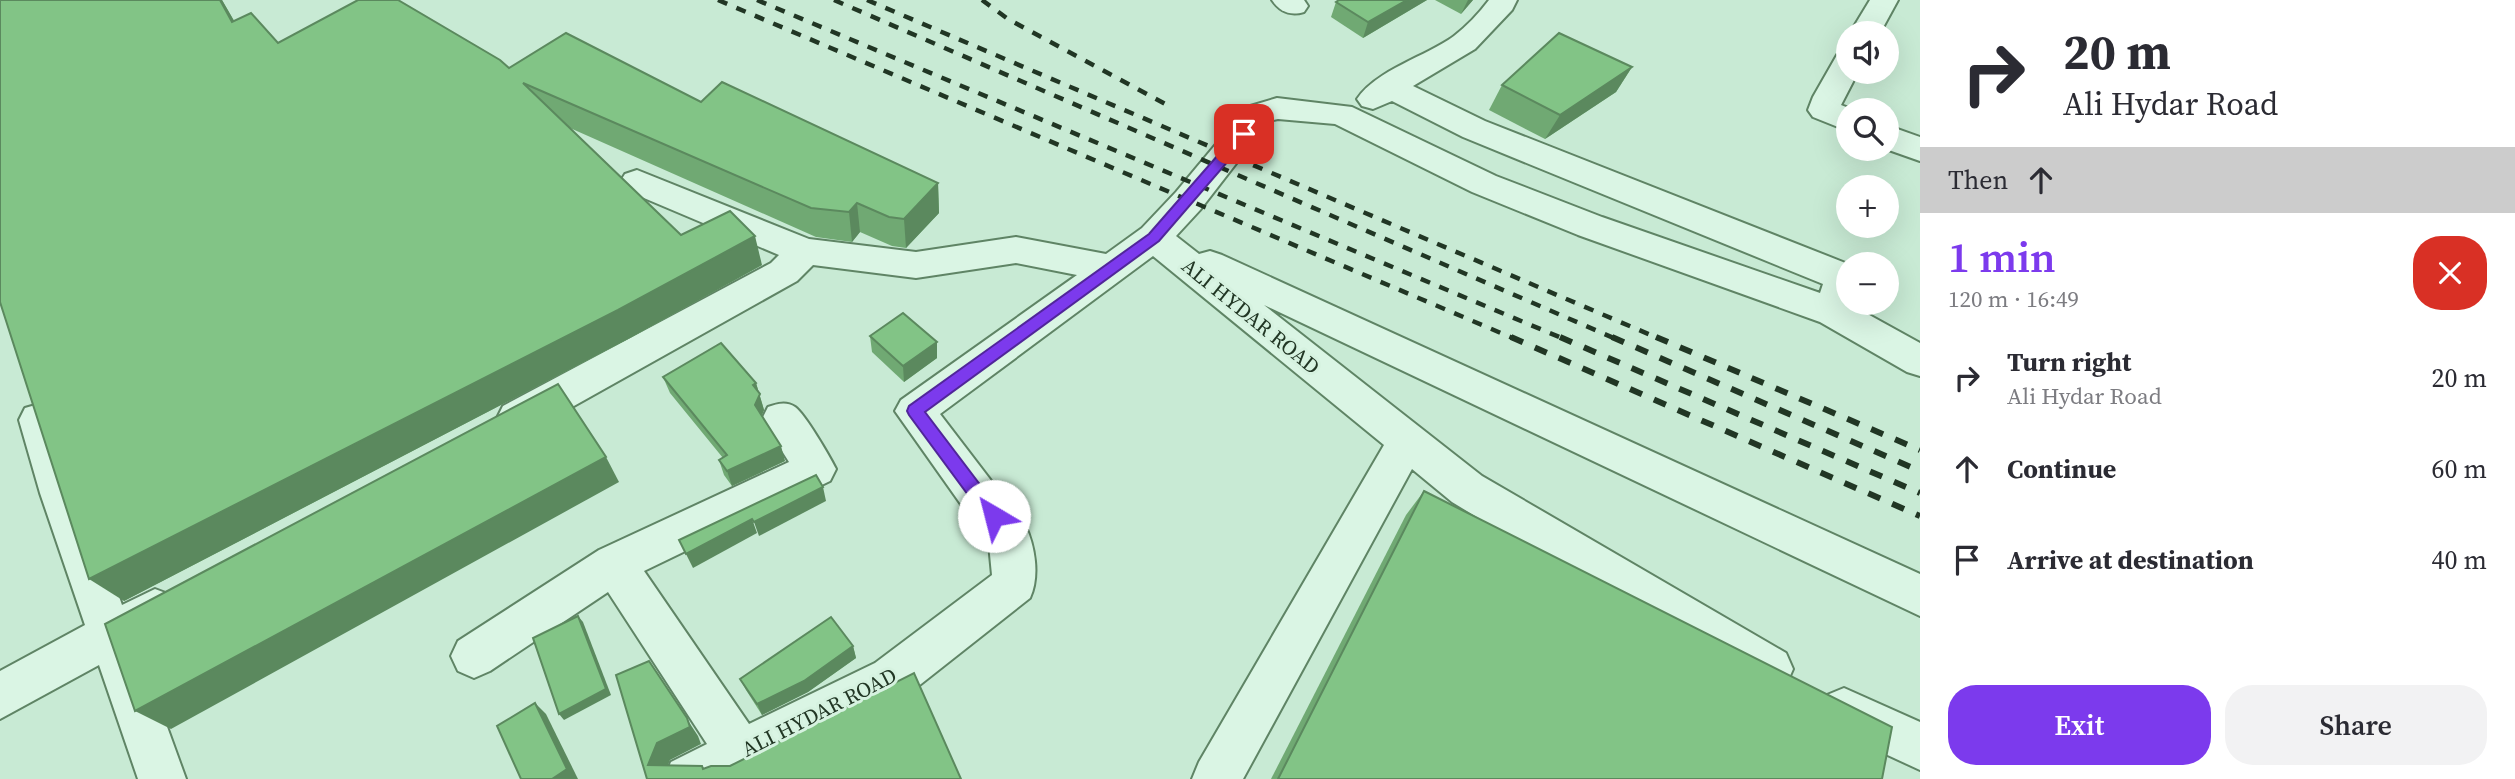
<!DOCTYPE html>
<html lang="en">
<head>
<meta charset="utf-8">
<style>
  :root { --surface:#fff; --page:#f2f2f3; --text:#2b2b33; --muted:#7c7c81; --accent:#7c3aed }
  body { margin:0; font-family:"Source Serif 4",serif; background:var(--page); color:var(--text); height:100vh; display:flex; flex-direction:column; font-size:26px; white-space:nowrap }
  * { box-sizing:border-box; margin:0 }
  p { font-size:23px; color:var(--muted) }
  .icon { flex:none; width:38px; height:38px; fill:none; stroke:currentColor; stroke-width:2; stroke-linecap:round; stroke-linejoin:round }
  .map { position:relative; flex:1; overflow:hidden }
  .sheet { display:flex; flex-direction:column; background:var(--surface); width:595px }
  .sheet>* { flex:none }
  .guide { background:#fff; color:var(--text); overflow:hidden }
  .buttons { position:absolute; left:1836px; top:21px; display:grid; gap:14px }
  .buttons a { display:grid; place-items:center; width:63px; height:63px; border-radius:50%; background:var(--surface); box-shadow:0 7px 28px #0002; font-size:35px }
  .pin { position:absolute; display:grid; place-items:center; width:60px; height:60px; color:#fff; margin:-30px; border-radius:14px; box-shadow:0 4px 10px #0006 }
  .me { position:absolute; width:77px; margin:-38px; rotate:323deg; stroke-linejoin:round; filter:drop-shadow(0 0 5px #0008) }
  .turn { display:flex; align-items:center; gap:24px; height:147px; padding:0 28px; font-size:32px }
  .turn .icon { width:91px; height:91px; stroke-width:2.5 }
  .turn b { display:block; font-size:49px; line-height:60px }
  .then { display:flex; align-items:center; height:66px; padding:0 28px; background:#0003; gap:14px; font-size:26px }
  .round { display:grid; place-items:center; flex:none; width:74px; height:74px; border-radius:28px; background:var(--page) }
  .head { display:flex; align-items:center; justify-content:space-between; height:119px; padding:0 28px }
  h1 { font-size:42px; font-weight:600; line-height:52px; color:var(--accent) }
  .button { display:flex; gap:14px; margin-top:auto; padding:14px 28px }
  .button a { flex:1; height:80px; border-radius:28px; background:var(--accent); color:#fff; font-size:28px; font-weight:600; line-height:80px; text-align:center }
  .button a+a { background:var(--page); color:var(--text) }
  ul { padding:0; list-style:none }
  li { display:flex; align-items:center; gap:21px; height:91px; padding:0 28px }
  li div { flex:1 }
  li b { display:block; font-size:26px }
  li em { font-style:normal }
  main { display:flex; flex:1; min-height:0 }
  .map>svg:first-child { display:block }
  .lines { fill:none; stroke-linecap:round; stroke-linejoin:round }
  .minor-casing { stroke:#5f8465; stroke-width:4 }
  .minor { fill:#daf5e4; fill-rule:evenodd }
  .rail-far1 { stroke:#213624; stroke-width:4.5; stroke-dasharray:10 10; stroke-linecap:butt }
  .rail { stroke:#213624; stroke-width:6; stroke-dasharray:13 13; stroke-linecap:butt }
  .wall { fill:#70a973 }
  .shaded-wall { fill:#5b895e }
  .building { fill:#82c486; stroke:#5b895e; stroke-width:2 }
  .route { fill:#7c3aed; stroke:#51269a; stroke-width:2 }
  .labels { text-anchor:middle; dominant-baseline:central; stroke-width:6; stroke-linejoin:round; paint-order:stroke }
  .street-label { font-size:21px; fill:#213624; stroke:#d6f2e0 }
</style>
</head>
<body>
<main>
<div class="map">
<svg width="1920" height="779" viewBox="0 0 1920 779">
  <rect width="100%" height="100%" fill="#c8ead4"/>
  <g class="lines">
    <g class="minor-casing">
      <g id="minor">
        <path d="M 1272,0 L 1304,0 L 1308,6 L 1304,12 C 1290,16 1280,12 1272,0 Z"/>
        <path d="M 1489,0 L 1517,0 L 1512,10 L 1475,49 L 1413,86 L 1485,121 L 1848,264 L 1848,303 L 1854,303 L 1853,306 L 1920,343 L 1920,376 L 1907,372 L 1820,322 L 1578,235 L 1472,192 L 1335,124 L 1278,119 L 1269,121 L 1200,210 L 1176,236 L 1199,254 L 1210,251 L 1222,255 L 1920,574 L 1920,616 L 1264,305 L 1482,476 L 1786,653 L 1793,669 L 1786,685 L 1770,691 L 1754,685 L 1452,502 L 1412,469 L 1243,779 L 1192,779 L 1199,762 L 1384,445 L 1153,256 L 940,414 L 1025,525 C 1035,546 1040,576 1030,598 L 907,695 L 739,779 L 664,779 L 671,762 L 707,744 L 608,592 L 490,671 L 474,678 L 458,671 L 451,656 L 458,641 L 599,550 L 789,462 L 762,419 L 768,407 C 777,404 786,401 795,407 C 805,414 830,457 836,469 L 830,481 L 644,571 L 749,724 L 875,663 L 992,575 L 989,544 L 895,411 L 901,400 L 1077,275 L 1016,263 L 916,278 L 813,265 L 797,281 L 531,430 L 517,434 L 503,430 L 497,418 L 503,406 L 771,263 L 779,255 L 625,190 L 620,182 L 625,174 L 637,170 L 809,239 L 916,252 L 1016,237 L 1106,254 L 1142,228 L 1176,192 L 1247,107 L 1277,98 L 1352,107 L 1496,176 L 1602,217 L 1820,293 L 1823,284 L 1463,137 L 1392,101 L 1373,109 L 1362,106 L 1357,99 C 1376,70 1427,56 1454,36 C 1466,27 1480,12 1489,0 Z"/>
        <polygon points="1870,0 1898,0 1880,33 1850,33"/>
        <polygon points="1848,52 1848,72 1858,72 1841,105 1854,110 1848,110 1848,131 1813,117 1808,110 1813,97 1837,55"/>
        <polygon points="1886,125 1920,137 1920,161 1886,149"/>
        <polygon points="39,404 53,408 122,605 155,589 171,595 177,610 171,625 137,644 186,779 138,779 99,665 0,719 0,671 85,625 40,493 19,420 25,408"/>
        <polygon points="1844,688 1920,722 1920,770 1827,727 1821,711 1827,695"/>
      </g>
    </g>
    <use href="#minor" class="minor"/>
    <g class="rail-far1">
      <polyline points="718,0 1515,339"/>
      <polyline points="757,0 1564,339"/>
      <polyline points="834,0 1616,339"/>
      <polyline points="867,0 1660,339"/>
      <polyline points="982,0 1008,19 1167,105"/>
    </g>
    <g class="rail">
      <polyline points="1511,337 1920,516"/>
      <polyline points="1560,337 1920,493"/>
      <polyline points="1612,337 1920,471"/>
      <polyline points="1656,337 1920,450"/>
    </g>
  </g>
  <g class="wall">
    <polygon points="0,0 222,0 234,21 278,43 509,68 701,102 938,183 939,213 906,248 892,246 860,232 852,242 816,237 570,128 681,235 762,265 630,338 124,601"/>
    <polygon points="1339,0 1427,0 1363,38 1331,17 1336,2"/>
    <polygon points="1435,0 1473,0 1461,14"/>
    <polygon points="1632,67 1616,92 1545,139 1489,110 1502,85"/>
    <polygon points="870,336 937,358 904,382 872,352"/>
    <polygon points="663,377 756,383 764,410 762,415 785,461 732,486 724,475 719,460 723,458 670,393"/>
    <polygon points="1424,491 1882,779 1271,779 1406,515"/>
    <polygon points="853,646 856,658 808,692 762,715 746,690 740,679"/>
  </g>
  <g class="shaded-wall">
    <polygon points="220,0 222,0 229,12 252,52 232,22"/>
    <polygon points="1407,0 1427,0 1363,38 1368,22"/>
    <polygon points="1468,0 1473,0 1461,14"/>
    <polygon points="1632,67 1616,92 1545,139 1560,115"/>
    <polygon points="938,183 939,213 906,248 904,219"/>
    <polygon points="857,203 860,232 852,242 849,212"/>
    <polygon points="755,236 762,265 630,338 124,601 89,579"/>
    <polygon points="937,342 937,358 904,382 903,366"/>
    <polygon points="756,383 764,410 760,420 755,405 753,385"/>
    <polygon points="781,446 785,461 732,486 727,471"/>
    <polygon points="606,457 619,482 171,729 135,711"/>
    <polygon points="823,487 826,501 759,536 754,522"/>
    <polygon points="752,519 757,533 693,568 686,554"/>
    <polygon points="578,616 583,622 611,695 564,720 559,714"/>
    <polygon points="853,646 856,658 808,692 762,715 757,704"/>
    <polygon points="649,661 698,736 701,744 670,760 662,779 648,765 657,743"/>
    <polygon points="535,703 546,714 578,779 552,779"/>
  </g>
  <g class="building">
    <polygon points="0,0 220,0 232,22 251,13 278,43 358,0 398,0 500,60 509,68 566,33 701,102 722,82 938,183 904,219 889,217 857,203 849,212 811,208 523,83 681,235 730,211 755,236 618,310 89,579 0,302"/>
    <polygon points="1339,0 1407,0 1368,22 1336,2"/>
    <polygon points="1559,33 1632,67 1560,115 1502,85"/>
    <polygon points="903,313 937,342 903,366 870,336"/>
    <polygon points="721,343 756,383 753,385 760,394 755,405 781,446 727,471 719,460 727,455 663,377"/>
    <polygon points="558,384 606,457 135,711 105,624"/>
    <polygon points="816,475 823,487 754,522 752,519 686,554 679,540"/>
    <polygon points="1424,491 1892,727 1882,779 1278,779"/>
    <polygon points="578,616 606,689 559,714 533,638"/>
    <polygon points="831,617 853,646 804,681 757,704 740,679"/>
    <polygon points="649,661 687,718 690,727 657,743 648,765 702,766 703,769 711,766 730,766 914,673 961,779 647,779 616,675"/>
    <polygon points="535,703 567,769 552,779 521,779 497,726"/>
  </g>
  <polygon class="route" points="1244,130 1249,131 1249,137 1159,241 925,412 1000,511 1003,516 1000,522 994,524 988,522 909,415 907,411 909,406 1149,234 1239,131"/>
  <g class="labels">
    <g class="street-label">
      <text transform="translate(1251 316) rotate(39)">ALI HYDAR ROAD</text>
      <text transform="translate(819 712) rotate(-27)">ALI HYDAR ROAD</text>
    </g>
  </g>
</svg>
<div class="buttons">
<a><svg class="icon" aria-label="sound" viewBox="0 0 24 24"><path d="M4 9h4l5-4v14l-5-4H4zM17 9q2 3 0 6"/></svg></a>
<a><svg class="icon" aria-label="search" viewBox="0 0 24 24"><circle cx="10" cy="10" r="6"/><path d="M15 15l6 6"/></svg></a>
<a>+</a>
<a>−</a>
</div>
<div class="pin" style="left:1244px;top:134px;background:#d93025"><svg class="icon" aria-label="arrive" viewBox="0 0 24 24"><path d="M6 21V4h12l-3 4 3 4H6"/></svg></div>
<svg class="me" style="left:994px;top:516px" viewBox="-20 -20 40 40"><circle r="19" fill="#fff"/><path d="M0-13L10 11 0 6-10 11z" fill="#7c3aed"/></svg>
</div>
<section class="sheet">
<div class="guide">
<div class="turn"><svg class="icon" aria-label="right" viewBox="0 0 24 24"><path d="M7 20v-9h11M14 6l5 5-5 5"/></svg><div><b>20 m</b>Ali Hydar Road</div></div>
<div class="then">Then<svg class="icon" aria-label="ahead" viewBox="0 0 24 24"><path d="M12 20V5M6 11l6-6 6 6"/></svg></div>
</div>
<div class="head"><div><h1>1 min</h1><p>120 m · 16:49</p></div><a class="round" style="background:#d93025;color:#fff"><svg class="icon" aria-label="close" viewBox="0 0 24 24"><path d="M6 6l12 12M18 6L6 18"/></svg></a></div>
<ul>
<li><svg class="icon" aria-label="right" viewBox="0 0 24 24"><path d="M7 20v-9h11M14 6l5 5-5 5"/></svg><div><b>Turn right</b><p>Ali Hydar Road</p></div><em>20 m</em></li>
<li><svg class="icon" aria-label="ahead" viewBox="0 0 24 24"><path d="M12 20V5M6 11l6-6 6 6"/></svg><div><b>Continue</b></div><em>60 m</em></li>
<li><svg class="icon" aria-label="arrive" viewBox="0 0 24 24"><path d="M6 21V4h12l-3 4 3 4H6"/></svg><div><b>Arrive at destination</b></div><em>40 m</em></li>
</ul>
<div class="button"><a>Exit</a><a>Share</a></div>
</section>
</main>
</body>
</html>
